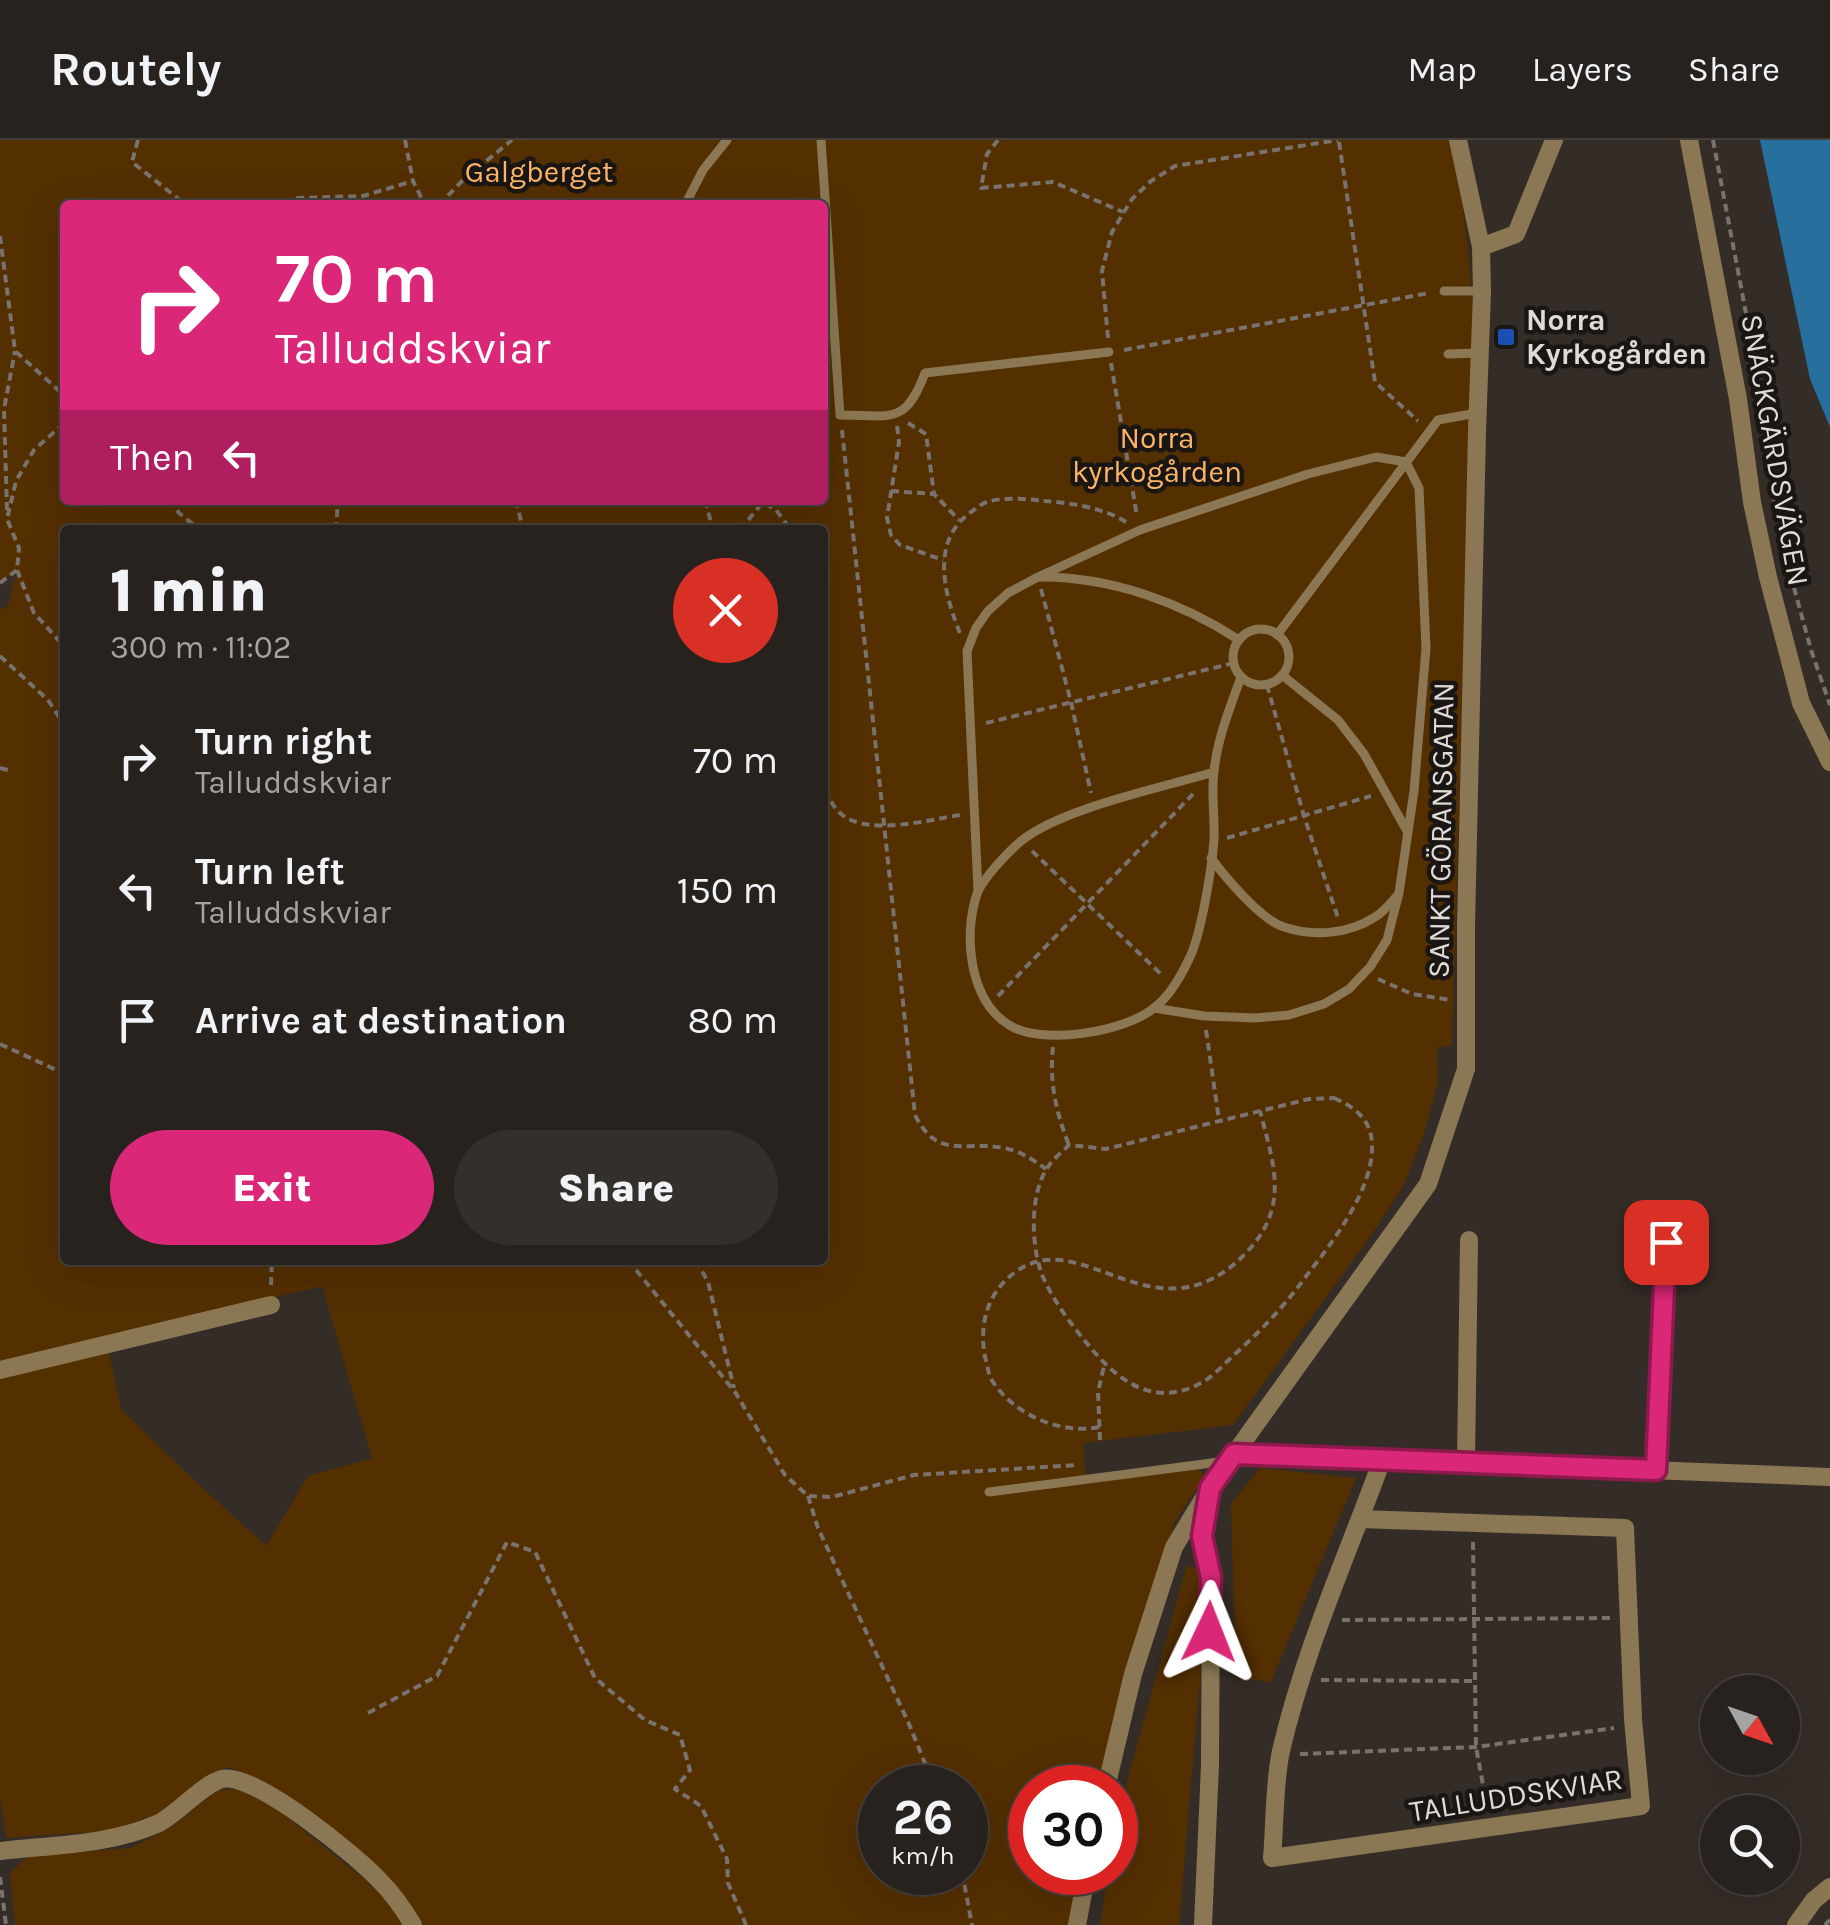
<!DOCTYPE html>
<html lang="en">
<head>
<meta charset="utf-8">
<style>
  :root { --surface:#27221d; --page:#332f2a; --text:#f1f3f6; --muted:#a4a4a4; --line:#433f3b; --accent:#db2777 }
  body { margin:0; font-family:Karla,sans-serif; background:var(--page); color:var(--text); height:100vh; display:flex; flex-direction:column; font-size:38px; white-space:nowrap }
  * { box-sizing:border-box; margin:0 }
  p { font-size:32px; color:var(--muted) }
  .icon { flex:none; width:55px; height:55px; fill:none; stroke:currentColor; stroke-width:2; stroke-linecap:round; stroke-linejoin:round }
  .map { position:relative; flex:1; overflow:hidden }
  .panel { position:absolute; left:60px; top:385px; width:768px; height:740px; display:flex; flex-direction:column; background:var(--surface); border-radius:10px; box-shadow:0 10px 40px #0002,0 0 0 2px var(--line) }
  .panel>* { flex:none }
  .hud { position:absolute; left:60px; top:60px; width:768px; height:305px; border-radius:10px; box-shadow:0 10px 40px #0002,0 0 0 2px var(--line); background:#db2777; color:#fff; overflow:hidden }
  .needle { width:65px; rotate:130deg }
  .controls { position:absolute; left:1700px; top:1535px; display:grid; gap:20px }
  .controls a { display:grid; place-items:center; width:100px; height:100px; border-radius:50%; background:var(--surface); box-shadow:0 10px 40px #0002,0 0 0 2px var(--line); font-size:50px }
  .speed { position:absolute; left:858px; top:1625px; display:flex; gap:20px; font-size:50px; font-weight:700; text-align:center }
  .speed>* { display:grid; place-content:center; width:130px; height:130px; border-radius:50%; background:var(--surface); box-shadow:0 10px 40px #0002,0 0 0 2px var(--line); line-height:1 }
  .speed small { font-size:25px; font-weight:400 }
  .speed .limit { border:15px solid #d22; background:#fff; color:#111 }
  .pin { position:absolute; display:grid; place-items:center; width:85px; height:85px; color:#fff; margin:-42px; border-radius:20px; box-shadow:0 5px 15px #0006 }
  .me { position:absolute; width:110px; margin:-55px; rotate:2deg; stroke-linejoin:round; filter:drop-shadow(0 0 8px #0008) }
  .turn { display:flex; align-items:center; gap:35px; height:210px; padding:0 50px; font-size:45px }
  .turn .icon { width:130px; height:130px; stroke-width:2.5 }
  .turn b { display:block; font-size:70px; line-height:85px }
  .then { display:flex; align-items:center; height:95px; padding:0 50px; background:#0003; gap:20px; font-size:38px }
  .round { display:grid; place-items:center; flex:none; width:105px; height:105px; border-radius:52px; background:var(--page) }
  .summary { display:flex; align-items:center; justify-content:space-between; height:170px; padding:0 50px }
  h1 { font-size:60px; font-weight:800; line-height:75px }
  .button { display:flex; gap:20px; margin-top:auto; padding:20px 50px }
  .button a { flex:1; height:115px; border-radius:60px; background:var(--accent); color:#fff; font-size:40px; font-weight:800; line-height:115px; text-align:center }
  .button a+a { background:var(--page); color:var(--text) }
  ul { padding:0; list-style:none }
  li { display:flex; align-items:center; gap:30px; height:130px; padding:0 50px }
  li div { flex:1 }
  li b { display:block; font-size:38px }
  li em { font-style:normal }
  header { display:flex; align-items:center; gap:60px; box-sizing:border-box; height:140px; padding:0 50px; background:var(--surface); border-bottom:2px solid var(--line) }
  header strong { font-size:48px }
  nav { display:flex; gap:55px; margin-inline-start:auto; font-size:35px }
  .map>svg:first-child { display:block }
  .green { fill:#542f00; fill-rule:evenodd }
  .water { fill:#276f9d }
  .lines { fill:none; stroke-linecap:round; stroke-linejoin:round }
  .path { stroke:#79726d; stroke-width:4; stroke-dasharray:8 5; stroke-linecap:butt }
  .service { stroke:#8b7753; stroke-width:9 }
  .minor { stroke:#8b7753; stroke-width:18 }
  .route-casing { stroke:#8e194d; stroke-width:25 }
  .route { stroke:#db2777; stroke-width:18 }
  .transit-dot { fill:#1a4fb4; stroke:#191613; stroke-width:4 }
  .labels { text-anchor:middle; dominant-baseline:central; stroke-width:9; stroke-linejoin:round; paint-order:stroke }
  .park-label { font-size:30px; fill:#fdb469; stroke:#191613 }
  .poi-label { font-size:30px; font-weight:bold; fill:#e0dbd7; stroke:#191613; text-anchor:start }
  .street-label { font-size:30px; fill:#e0dbd7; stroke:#191613 }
</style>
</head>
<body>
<header>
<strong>Routely</strong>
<nav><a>Map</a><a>Layers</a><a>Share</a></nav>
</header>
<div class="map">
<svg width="1830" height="1785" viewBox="0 0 1830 1785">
  <rect width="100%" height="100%" fill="#342d27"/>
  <g class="green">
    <path d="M 0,0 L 1449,0 C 1484,132 1472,272 1467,407 C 1462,573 1457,740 1452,906 L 1437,907 L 1438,941 L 1425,991 L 1403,1047 L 1372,1094 L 1233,1285 L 1083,1303 L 1086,1344 L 1194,1325 L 1205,1336 L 1174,1383 L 1101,1647 L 1030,1648 L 1030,1732 L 1081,1733 L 1070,1785 L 424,1785 L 383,1731 L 300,1673 L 262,1640 L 229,1627 L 210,1634 L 156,1675 L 107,1691 L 6,1698 L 0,1657 L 0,470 L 8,466 L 16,431 L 0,443 ZM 65,65 L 822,65 L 822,360 L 65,360 ZM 65,390 L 822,390 L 822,1120 L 65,1120 ZM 322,1146 L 372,1318 L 308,1336 L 266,1406 L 193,1339 L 121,1269 L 106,1198 ZM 880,1648 L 965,1648 L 965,1732 L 880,1732 Z"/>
    <polygon points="1260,1328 1356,1338 1271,1542 1236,1538 1231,1364"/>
    <polygon points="1187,1425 1207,1434 1207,1457 1179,1785 1100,1785 1108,1733 1115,1732 1115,1685"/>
    <polygon points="238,1649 272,1665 363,1738 388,1762 403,1785 15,1785 10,1734 27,1716 131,1708 170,1688 218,1650"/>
  </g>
  <polygon class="water" points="1760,0 1830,0 1830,287 1810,239"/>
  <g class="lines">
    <g class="path">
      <polyline points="138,0 132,22 186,65"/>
      <polyline points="405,0 413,41 425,65"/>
      <polyline points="998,0 987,14 981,48 1053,42 1123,72"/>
      <polyline points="1713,0 1749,189 1780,396 1811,510 1830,565"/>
      <polyline points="1339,2 1375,242 1418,281"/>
      <polyline points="285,65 298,58 363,56 413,41"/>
      <polyline points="439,65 462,41 512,0"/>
      <polyline points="0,96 15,211 65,256"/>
      <polyline points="1108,198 1102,131 1112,92 1132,59 1151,41 1175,26 1338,0"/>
      <polyline points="1124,210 1429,153"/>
      <polyline points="1111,223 1137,376"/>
      <polyline points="59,251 65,228"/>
      <polyline points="908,283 926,294 934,354"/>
      <polyline points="897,286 899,302 887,378 891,395 900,405 943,420"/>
      <path d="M 842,290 L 915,975 C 938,1021 964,1000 1004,1008 C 1020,1011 1032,1019 1046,1029"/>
      <polyline points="891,351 934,354 959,380"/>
      <polyline points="169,360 179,373 200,390"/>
      <polyline points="516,360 523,390"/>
      <polyline points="705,360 713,390"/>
      <polyline points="7,370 4,269 15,211"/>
      <polyline points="336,390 338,360"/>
      <polyline points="740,390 763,362 776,370 791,390"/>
      <polyline points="17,430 34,473 62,504 65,516"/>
      <polyline points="0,443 17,430 19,408 7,379 16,341 34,310 62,285 65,285"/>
      <polyline points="1041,449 1071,562 1091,653"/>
      <polyline points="822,473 828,493 822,515"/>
      <path d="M 960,493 C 944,454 930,401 971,372 C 977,368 983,362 990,361 C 1007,357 1027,359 1044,361 C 1071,363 1104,368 1126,382"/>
      <polyline points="0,516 48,560 65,586"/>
      <polyline points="1267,545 1304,676 1338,778"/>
      <polyline points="986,583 1234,523"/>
      <polyline points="0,628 12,631"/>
      <path d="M 822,637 C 826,650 830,664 840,673 C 866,697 928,680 960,675"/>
      <polyline points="1227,698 1371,656"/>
      <polyline points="1032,711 1163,836"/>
      <polyline points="1378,839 1412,854 1450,860"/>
      <polyline points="998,856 1193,654"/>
      <polyline points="1206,890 1219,980"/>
      <polyline points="0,904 65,934"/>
      <path d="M 1053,907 C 1049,940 1056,973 1069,1005"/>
      <path d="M 1334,958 C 1357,968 1373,982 1372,1008 C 1372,1051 1332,1103 1307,1135 C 1286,1164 1262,1190 1235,1214 C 1225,1223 1213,1237 1201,1243 C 1155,1268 1119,1242 1090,1207 C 1073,1187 1054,1162 1043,1137 C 1031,1109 1029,1053 1048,1027 C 1053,1019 1062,1012 1069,1005 L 1106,1009 L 1309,959 Z"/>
      <polyline points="628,1120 735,1252 785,1335 808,1356 832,1357 914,1335 1078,1325"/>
      <polyline points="696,1120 708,1142 734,1248"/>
      <polyline points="271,1145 272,1120"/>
      <path d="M 1099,1287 C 1061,1295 1015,1275 993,1242 C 989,1236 988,1229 986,1221 C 978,1188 986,1154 1014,1133 C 1082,1081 1156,1206 1246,1113 C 1290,1067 1274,1025 1260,971"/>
      <polyline points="1100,1300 1098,1252 1104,1226"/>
      <polyline points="808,1356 818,1388 909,1584 935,1648"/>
      <polyline points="1473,1402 1476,1607 1488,1672"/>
      <polyline points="1342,1480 1613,1478"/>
      <polyline points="1321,1540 1476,1541"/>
      <polyline points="368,1573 437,1536 507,1402 535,1412 595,1538 645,1580 680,1595 690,1630 675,1649 701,1666 727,1719 728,1743 746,1785"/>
      <polyline points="1300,1614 1476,1607 1614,1588"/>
      <polyline points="962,1732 972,1785"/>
      <polyline points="0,1737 6,1785"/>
      <polyline points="1825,1785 1830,1780"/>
    </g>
    <g class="service">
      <path d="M 821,0 L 840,275 C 891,275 905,286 925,233 L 1109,212"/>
      <polyline points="685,65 703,30 727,0"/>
      <polyline points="1444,151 1482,151"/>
      <polyline points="1448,214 1480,213"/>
      <path d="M 1041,437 C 1111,437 1181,462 1239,500"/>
      <circle cx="1261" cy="517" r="28"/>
      <polyline points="1277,495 1438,280 1477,273"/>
      <polyline points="1282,535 1338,580 1364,614 1407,691"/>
      <path d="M 1214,632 C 1161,648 1062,668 1021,701 C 1008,712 983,738 977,754 C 963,795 969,860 1009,885 C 1041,906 1125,892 1154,868 C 1169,857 1181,836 1189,819 C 1201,796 1212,727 1214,700 C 1215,677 1211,654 1214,632 C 1217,599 1230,568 1241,537"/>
      <path d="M 1211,718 C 1226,738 1261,780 1284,787 C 1314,797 1349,794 1375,777 C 1384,772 1391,762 1398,755"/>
      <polyline points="978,751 967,511 976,488 988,471 1008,453 1038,437 1140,390 1308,334 1376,317 1406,322 1419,348 1426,508 1414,651 1399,753 1387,800 1370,827 1349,849 1324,864 1289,875 1255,878 1204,876 1154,868"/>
      <polyline points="989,1352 1227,1321"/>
    </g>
    <g class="minor">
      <polyline points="1689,0 1738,259 1752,362 1768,437 1801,563 1830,622"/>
      <polyline points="1481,107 1516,94 1554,0"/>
      <polyline points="0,1230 271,1165"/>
      <polyline points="1234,1314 1830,1337"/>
      <polyline points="1466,1323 1469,1100"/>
      <polyline points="1656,1330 1665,1101"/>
      <path d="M 1360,1379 L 1625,1388 L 1633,1579 L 1641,1666 L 1272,1718 C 1275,1685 1274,1642 1281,1611 C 1304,1511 1347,1416 1382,1320"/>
      <polyline points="1106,1648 1133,1534 1174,1407 1210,1348 1428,1044 1466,929 1466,786 1477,291 1482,151 1481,107 1458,0"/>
      <path d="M 0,1711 C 52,1705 111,1705 159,1683 C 178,1673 203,1644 222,1639 C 254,1631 358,1717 381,1742 C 393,1754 404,1770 413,1785"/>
      <polyline points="1077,1785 1087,1732"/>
      <polyline points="1203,1785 1210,1625 1211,1438 1202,1396 1209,1353"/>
      <polyline points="1796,1785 1814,1760 1830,1747"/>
    </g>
  </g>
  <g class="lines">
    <g class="route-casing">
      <polyline id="route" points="1209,1492 1211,1438 1202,1396 1210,1348 1234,1314 1656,1330 1666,1102"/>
    </g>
    <use href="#route" class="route"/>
  </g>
  <rect class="transit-dot" x="1496" y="187" width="20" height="20" rx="5"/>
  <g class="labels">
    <g class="park-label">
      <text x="539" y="32">Galgberget</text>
      <text x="1157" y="298">Norra<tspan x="1157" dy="34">kyrkogården</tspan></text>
    </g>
    <g class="poi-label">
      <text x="1526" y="180">Norra<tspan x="1526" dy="34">Kyrkogården</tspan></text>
    </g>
    <g class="street-label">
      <text transform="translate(1775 310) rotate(80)">SNÄCKGÄRDSVÄGEN</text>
      <text transform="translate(1441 690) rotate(-89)">SANKT GÖRANSGATAN</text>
      <text transform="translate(1516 1655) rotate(-9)">TALLUDDSKVIAR</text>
    </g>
  </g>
</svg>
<div class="controls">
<a><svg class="needle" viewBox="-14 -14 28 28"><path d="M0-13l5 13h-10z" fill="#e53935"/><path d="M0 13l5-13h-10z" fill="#a4a4a4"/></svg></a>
<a><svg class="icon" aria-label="search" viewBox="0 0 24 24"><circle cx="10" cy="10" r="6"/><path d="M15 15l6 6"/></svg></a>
</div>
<div class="speed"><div>26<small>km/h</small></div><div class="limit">30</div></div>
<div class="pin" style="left:1666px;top:1102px;background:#d93025"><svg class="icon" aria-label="arrive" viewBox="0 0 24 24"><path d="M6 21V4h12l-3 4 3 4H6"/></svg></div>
<svg class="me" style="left:1209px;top:1492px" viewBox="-20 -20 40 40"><path d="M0-17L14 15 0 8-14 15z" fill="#db2777" stroke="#fff" stroke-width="4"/></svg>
<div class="hud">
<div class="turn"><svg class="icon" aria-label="right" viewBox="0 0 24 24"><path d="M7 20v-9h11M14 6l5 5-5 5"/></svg><div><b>70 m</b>Talluddskviar</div></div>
<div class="then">Then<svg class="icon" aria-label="left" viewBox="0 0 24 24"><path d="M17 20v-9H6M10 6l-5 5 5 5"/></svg></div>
</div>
<section class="panel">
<div class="summary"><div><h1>1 min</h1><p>300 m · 11:02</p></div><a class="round" style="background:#d93025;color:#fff"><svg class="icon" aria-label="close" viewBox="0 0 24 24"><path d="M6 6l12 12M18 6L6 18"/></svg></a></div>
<ul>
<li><svg class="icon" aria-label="right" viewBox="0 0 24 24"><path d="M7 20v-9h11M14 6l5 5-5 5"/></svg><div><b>Turn right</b><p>Talluddskviar</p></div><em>70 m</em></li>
<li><svg class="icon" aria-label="left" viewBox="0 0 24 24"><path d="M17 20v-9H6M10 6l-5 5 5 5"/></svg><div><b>Turn left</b><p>Talluddskviar</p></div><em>150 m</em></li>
<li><svg class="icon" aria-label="arrive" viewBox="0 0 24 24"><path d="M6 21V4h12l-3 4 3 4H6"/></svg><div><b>Arrive at destination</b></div><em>80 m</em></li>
</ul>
<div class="button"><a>Exit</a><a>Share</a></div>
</section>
</div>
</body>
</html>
